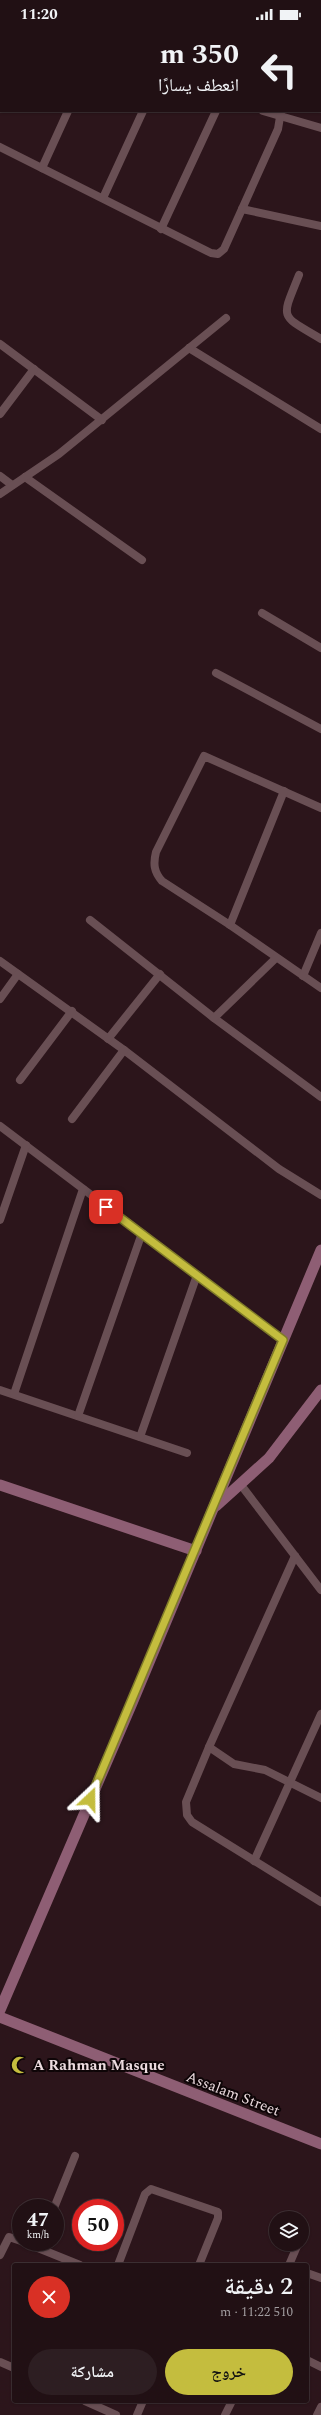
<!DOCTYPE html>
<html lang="ar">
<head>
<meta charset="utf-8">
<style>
  :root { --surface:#211014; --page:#2d1e22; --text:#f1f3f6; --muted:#a29da0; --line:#3e3034; --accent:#c4bd3e }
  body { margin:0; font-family:Spectral,"Noto Naskh Arabic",serif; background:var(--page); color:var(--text); direction:rtl; height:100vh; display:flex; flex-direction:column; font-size:15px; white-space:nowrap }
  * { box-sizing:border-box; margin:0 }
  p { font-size:13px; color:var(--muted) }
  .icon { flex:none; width:22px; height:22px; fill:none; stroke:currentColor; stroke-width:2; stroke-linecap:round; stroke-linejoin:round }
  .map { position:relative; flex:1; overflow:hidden; direction:ltr }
  .details { position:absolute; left:12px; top:2235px; width:297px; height:140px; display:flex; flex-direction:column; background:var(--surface); border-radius:4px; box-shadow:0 1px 3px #0004,0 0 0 1px var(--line); direction:rtl }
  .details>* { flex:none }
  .guide { position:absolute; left:0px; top:0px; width:321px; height:84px; box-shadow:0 1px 3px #0004,0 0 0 1px var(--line); direction:rtl; background:#211014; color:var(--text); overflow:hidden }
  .buttons { position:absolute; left:269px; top:2183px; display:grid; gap:8px }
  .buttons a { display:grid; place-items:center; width:40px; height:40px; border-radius:50%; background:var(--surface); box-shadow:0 1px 3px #0004,0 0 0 1px var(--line); font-size:20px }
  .speed { position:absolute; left:12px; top:2171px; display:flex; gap:8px; font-size:20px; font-weight:700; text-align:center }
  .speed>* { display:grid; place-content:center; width:52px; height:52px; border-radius:50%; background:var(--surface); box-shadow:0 1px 3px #0004,0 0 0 1px var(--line); line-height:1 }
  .speed small { font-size:10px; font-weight:400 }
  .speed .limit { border:6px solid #d22; background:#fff; color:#111 }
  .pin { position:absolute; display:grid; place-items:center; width:34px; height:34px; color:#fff; margin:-17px; border-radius:8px; box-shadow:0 2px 6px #0006 }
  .me { position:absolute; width:44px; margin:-22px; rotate:23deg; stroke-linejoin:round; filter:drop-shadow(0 0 3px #0008) }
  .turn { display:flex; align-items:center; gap:14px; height:84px; padding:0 16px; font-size:18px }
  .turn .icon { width:52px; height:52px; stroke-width:2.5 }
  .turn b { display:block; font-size:28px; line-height:34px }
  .round { display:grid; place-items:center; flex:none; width:42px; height:42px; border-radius:21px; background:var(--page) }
  .summary { display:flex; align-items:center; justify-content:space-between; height:68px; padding:0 16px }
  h1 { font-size:24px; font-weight:600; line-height:30px }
  .button { display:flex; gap:8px; margin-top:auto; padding:8px 16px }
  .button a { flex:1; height:46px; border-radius:24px; background:var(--accent); color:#111; font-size:16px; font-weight:600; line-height:46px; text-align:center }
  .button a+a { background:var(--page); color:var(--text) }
  .status { display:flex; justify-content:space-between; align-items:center; height:28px; padding:0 20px; background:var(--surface); direction:ltr }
  .status svg { height:11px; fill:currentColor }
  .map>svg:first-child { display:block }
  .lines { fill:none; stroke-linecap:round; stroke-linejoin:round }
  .street { stroke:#694f54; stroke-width:8 }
  .secondary { stroke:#8e5e74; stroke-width:11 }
  .route-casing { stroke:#7f7b28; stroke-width:10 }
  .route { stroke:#c4bd3e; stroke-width:7 }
  .labels { text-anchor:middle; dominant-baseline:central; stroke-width:4; stroke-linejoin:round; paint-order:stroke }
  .poi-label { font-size:15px; font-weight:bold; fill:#ecdbdf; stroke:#0e0507; text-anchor:start }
  .street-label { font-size:15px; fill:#ecdbdf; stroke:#0e0507 }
</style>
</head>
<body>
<div class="status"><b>11:20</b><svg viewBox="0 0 49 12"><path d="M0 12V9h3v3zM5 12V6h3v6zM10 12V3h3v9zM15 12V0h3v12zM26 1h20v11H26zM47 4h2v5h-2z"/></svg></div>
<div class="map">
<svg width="321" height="2387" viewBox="0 0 321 2387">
  <rect width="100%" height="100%" fill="#2c151b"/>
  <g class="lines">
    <g class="street">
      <polyline points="33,0 35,1"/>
      <polyline points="75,1 75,0"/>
      <polyline points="142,1 142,0"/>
      <polyline points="212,1 212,0"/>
      <polyline points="282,1 282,0"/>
      <polyline points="0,74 1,72"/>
      <polyline points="263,83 321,100"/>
      <polyline points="0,119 211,225 218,226 224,221 278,101 281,83"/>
      <polyline points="42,140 68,83"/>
      <polyline points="103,170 143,83"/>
      <polyline points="242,181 321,198"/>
      <polyline points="161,201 216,83"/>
      <path d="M 299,247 C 281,292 279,286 321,311"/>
      <polyline points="0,316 102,392"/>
      <polyline points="189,320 321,401"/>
      <polyline points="0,386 34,341"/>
      <polyline points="0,448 12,457"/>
      <polyline points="25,449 142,532"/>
      <polyline points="0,466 59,426 226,290"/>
      <polyline points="262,585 321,620"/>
      <polyline points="216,645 321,701"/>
      <path d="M 321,780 L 204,728 L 156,824 C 153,836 154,844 162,853 L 230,897 L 321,960"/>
      <polyline points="90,892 214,990 321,1069"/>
      <polyline points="230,897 284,763"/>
      <polyline points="0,933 124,1022 279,1141 321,1167"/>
      <polyline points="303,948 321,905"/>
      <polyline points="0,971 18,946"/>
      <polyline points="214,990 276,930"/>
      <polyline points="108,1011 160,946"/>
      <polyline points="20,1052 72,983"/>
      <polyline points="72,1091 124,1022"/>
      <polyline points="0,1098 283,1312"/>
      <polyline points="0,1192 26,1117"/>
      <polyline points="0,1362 187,1425"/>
      <polyline points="14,1366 83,1161"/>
      <polyline points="78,1388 142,1205"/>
      <polyline points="140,1409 197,1247"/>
      <polyline points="241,1457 321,1562"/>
      <polyline points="295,1528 209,1719 186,1774 187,1787 192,1794 321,1874"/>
      <polyline points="209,1719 234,1736 265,1742 321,1770"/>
      <polyline points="254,1833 321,1686"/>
      <polyline points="54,2180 75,2128"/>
      <polyline points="23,2214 80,2237"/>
      <polyline points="0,2227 9,2209 21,2213"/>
      <polyline points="118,2237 145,2166 151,2161 218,2184 218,2190 199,2237"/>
      <polyline points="289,2237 298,2216"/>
      <polyline points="307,2245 321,2250"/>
      <polyline points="307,2332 321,2339"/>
      <polyline points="0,2334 14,2340"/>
      <polyline points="85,2373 116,2387"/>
      <polyline points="137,2387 143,2373"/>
      <polyline points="225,2387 232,2373"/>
      <polyline points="317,2387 321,2379"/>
    </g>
    <g class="secondary">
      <polyline points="0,1457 196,1523"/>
      <polyline points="216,1478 269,1430 321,1362"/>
      <polyline points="0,1982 132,1675 321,1222"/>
      <polyline points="0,1989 321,2116"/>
    </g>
  </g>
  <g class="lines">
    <g class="route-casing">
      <polyline id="route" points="90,1771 283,1312 106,1179"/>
    </g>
    <use href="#route" class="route"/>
  </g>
  <defs>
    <g id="mosque-bare" transform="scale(1.38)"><path d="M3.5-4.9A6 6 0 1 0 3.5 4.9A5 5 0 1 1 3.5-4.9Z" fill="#c4bd3e" stroke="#0e0507" stroke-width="2.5" paint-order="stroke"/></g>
  </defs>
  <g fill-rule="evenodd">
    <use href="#mosque-bare" x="20" y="2037"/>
  </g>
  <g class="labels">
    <g class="poi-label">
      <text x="33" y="2037">A Rahman Masque</text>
    </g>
    <g class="street-label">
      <text transform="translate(233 2066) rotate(21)">Assalam Street</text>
    </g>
  </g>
</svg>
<div class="buttons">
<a><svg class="icon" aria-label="layers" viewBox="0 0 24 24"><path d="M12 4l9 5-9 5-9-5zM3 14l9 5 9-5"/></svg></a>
</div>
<div class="speed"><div>47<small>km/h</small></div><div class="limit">50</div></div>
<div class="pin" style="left:106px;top:1179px;background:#d93025"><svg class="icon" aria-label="arrive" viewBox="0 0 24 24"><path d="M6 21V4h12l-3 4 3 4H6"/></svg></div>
<svg class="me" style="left:90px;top:1771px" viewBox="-20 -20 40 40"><path d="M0-17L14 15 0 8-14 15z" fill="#c4bd3e" stroke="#fff" stroke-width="4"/></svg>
<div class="guide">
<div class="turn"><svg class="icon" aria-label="left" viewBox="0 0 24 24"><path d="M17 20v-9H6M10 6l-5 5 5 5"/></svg><div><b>350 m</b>انعطف يسارًا</div></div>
</div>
<section class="details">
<div class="summary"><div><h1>2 دقيقة</h1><p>510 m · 11:22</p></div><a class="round" style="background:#d93025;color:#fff"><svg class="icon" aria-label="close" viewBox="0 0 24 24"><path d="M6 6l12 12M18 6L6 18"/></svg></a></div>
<div class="button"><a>خروج</a><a>مشاركة</a></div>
</section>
</div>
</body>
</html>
